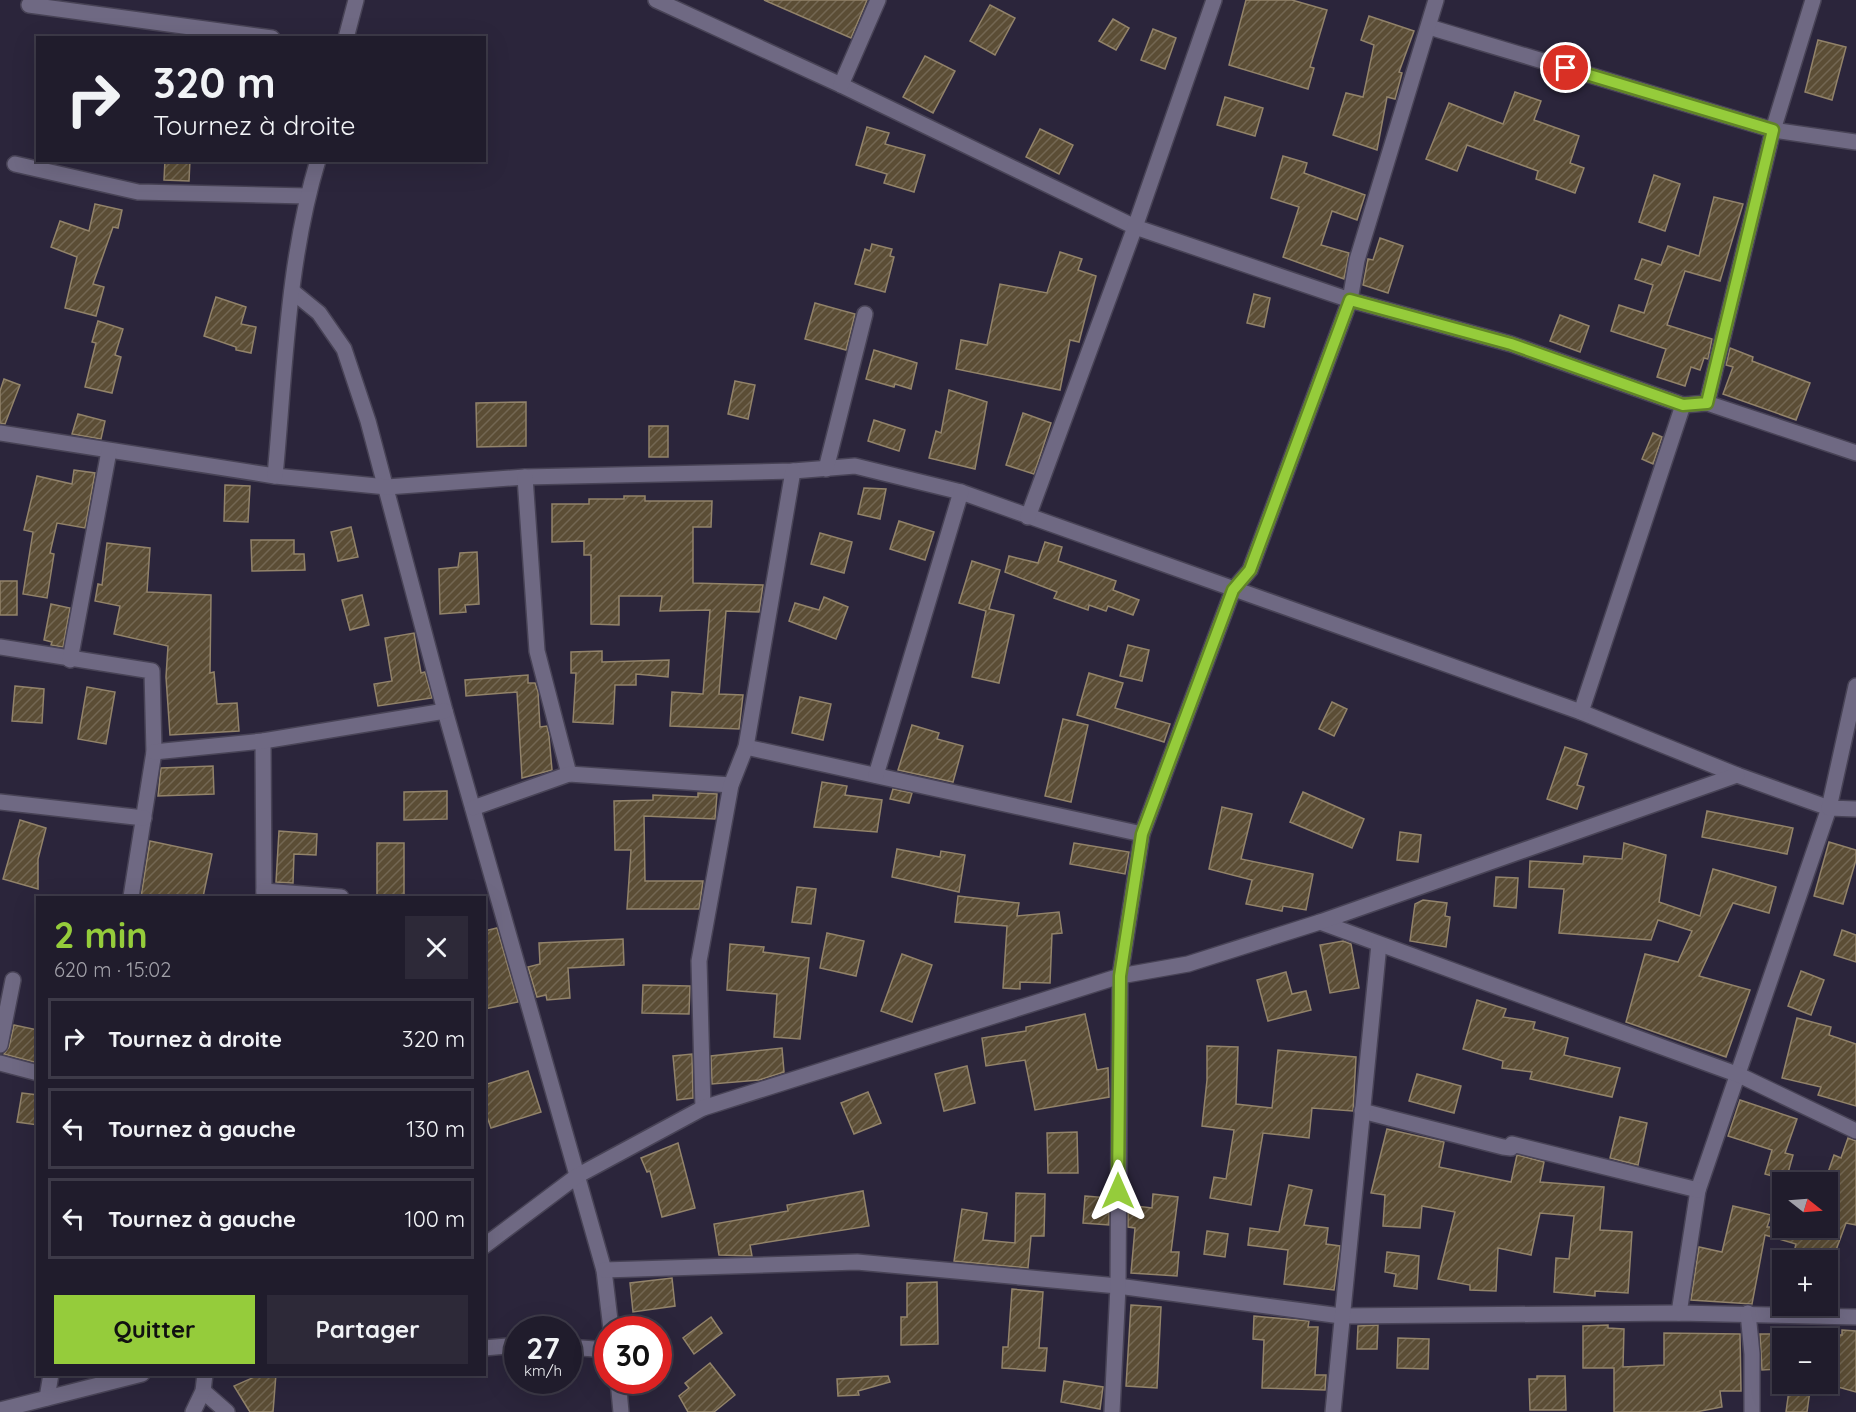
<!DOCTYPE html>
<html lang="fr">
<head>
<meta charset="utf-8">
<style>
  :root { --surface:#201c2c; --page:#2d2938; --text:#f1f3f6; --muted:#a2a1a9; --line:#3d3a48; --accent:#95cc3b }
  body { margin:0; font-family:Quicksand,sans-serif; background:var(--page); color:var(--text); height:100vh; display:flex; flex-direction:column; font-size:22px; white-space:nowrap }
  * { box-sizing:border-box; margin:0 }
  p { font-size:20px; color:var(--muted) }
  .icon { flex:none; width:33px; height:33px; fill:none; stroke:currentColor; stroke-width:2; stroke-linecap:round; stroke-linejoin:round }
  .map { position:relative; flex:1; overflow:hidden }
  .drawer { position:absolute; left:36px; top:896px; width:450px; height:480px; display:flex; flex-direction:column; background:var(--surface); border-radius:0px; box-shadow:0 6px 24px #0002,0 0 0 2px var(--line) }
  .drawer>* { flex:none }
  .top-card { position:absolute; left:36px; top:36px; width:450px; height:126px; border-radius:0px; box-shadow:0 6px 24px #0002,0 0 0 2px var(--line); background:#201c2c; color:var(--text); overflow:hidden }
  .needle { width:39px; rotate:107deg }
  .buttons { position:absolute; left:1772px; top:1172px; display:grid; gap:12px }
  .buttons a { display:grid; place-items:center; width:66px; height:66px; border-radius:0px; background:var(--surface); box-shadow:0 6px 24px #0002,0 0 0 2px var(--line); font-size:30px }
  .speed { position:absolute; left:504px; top:1316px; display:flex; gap:12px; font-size:30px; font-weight:700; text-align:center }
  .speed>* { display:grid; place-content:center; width:78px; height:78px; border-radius:50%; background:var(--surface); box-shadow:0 6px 24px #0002,0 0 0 2px var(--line); line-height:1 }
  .speed small { font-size:15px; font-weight:400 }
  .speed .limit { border:9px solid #d22; background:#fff; color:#111 }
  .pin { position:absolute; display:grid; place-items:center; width:51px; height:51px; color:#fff; margin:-26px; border:3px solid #fff; border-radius:50%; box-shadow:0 2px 6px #0007 }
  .me { position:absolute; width:66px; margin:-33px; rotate:0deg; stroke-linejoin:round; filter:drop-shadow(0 0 4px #0008) }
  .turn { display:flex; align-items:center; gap:21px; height:126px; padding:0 18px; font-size:27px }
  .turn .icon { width:78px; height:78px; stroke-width:2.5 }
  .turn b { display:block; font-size:42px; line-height:51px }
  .round { display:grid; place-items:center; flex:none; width:63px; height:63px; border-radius:0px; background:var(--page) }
  .head { display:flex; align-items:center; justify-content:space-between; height:102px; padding:0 18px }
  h1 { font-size:36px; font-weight:700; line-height:45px; color:var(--accent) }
  .cta { display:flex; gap:12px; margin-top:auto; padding:12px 18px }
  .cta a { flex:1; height:69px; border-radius:0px; background:var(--accent); color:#111; font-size:24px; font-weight:700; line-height:69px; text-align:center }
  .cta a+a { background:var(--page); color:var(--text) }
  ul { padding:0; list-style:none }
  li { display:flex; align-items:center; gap:18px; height:81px; margin:0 12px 9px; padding:0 6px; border:3px solid var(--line); border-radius:0px }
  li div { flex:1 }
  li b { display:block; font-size:22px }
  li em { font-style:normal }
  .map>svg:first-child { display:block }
  .building { fill:url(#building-hatch); stroke:#92836a; stroke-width:1.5 }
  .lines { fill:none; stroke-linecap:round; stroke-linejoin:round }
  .street-casing { stroke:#484356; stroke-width:18 }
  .street { stroke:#6f6983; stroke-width:15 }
  .route-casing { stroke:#618526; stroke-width:15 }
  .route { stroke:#95cc3b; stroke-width:10 }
</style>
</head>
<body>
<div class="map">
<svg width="1856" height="1412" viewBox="0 0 1856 1412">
  <defs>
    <pattern id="building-hatch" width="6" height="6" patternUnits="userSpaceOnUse" patternTransform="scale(1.5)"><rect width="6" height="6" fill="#5b4d35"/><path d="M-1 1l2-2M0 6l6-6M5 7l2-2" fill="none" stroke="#736753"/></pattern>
  </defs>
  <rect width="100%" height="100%" fill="#2b253b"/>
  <g class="building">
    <polygon points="764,0 867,0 851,38"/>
    <polygon points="1246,0 1292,0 1327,10 1310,67 1314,68 1308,89 1229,65"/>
    <polygon points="990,5 1015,18 995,55 970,41"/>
    <polygon points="1369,16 1414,31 1399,72 1402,73 1395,99 1387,97 1377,150 1333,135 1346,93 1363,97 1374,45 1361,40"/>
    <polygon points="1113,19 1129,28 1116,50 1099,41"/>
    <polygon points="1153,29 1176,38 1165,69 1141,60"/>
    <polygon points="1818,40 1846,47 1832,100 1805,92"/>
    <polygon points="925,56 955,71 933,113 903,97"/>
    <polygon points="1515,92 1541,101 1534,120 1579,136 1570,163 1584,168 1575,193 1536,179 1538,171 1467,145 1457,171 1426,159 1449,103 1503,124"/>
    <polygon points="1225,97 1263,108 1255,136 1217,125"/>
    <polygon points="867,127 889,133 885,144 925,155 914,192 884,183 887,174 856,165"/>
    <polygon points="1040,129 1073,145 1059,174 1026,157"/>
    <polygon points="1283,156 1307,163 1304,173 1365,195 1357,220 1332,211 1321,245 1349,253 1344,279 1283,257 1299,207 1271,198"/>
    <polygon points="165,160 190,160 189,181 164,180"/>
    <polygon points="1654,175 1680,184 1665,231 1639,222"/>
    <polygon points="1714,197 1743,204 1720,281 1685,271 1667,325 1712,339 1708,359 1704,358 1700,370 1691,367 1685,386 1657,377 1666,349 1611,331 1619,305 1644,313 1653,285 1635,279 1642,259 1661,265 1668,246 1699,256"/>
    <polygon points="95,204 122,210 118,228 113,227 93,284 104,287 96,316 65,308 77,257 51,247 60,221 89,231"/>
    <polygon points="1380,238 1403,246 1388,293 1363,285 1368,259 1373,260"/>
    <polygon points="872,244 892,249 890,256 894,257 885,292 855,284 865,249 870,251"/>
    <polygon points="1060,252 1082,259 1078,270 1096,276 1079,342 1070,340 1060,390 956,369 961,340 987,345 1000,284 1047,293"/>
    <polygon points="1254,294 1270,298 1264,327 1247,323"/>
    <polygon points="216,297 246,307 241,324 256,327 251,353 236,350 236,347 204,336"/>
    <polygon points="815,303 855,314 846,350 805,339"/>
    <polygon points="1560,315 1589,326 1580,352 1550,341"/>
    <polygon points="98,321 123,329 115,355 121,357 112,393 85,387 96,343 92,342"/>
    <polygon points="1730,348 1753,357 1752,361 1810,383 1796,420 1723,394 1733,367 1726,365"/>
    <polygon points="874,350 917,363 911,389 895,384 894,387 866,379"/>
    <polygon points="4,379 20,385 5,424 0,423 0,391"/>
    <polygon points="735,381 755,385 748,419 728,414"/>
    <polygon points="949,390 987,402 975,469 929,458 936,431 941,433"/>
    <polygon points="526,402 526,446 477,447 476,403"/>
    <polygon points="1023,413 1051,423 1034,474 1006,465"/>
    <polygon points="78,414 105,421 101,439 72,434"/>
    <polygon points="874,420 905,430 899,451 868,441"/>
    <rect x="649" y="426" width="19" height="31"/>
    <polygon points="1653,433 1662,437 1653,464 1642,459"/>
    <polygon points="74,470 95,473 85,528 57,523 50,553 54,554 47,598 23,594 33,532 24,530 37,476 72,484"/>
    <polygon points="225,485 250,486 248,522 224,521"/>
    <polygon points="864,488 886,489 880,519 858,514"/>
    <polygon points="624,496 645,496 645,501 712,501 711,527 693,527 693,583 763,585 759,612 726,611 719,694 743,695 739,729 670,726 672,692 703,694 710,610 660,611 662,596 619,596 619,625 591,624 591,555 584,555 584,541 552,542 552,504 589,504 589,499 624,499"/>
    <polygon points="899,521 934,532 925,560 890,549"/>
    <polygon points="351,527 358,557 338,561 331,532"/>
    <polygon points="820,533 852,542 844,573 811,564"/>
    <polygon points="251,540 294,540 294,554 304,554 305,570 252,571"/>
    <polygon points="1045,542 1062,547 1058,561 1116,581 1113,590 1139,600 1133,615 1108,606 1106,611 1089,605 1088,610 1054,598 1057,592 1005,572 1009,556 1038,563"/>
    <polygon points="107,543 150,548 147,592 211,595 210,673 214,672 217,704 237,703 239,731 170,735 166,677 168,646 114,634 120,606 95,601 98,584 102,585"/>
    <polygon points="477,552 479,604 465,605 466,612 440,614 439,569 458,567 460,553"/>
    <polygon points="972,561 1000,570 989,609 1014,615 999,683 972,677 986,611 959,603"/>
    <rect x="0" y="581" width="17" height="34"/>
    <polygon points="362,595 369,625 350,630 342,600"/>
    <polygon points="824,597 848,607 836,639 789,621 795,603 819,610"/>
    <polygon points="51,604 70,608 63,647 51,645 52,642 44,640"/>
    <polygon points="414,633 421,673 425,672 432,698 378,706 374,684 392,681 385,638"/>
    <polygon points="1128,645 1149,650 1142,681 1120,676"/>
    <polygon points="602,651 602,662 669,660 668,677 636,674 636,685 615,685 613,724 573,722 576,673 571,673 571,652"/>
    <polygon points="1089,673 1123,683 1115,708 1170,724 1164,742 1077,715"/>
    <polygon points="528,675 528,683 535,683 538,692 540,727 547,726 549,736 552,770 522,778 517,692 466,696 465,680"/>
    <polygon points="15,686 44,689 42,723 12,721"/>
    <polygon points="87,687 115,692 106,744 78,739"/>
    <polygon points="800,697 831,704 823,740 792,733"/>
    <polygon points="1332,702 1347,709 1334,736 1319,729"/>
    <polygon points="1063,719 1088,725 1071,802 1045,796"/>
    <polygon points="912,725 939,733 937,739 963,746 953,782 898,770"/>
    <polygon points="1565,747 1587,754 1577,785 1584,787 1577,809 1547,799"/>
    <polygon points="213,766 214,794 158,796 161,768"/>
    <polygon points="822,782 847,786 845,795 882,800 877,832 814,827"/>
    <polygon points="893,789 912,793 909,803 890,799"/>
    <polygon points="447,791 447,819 404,820 404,792"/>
    <polygon points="1303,792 1364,819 1352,848 1290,822"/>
    <polygon points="698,793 717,794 715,819 644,816 645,881 703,881 699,909 627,909 631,850 615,850 614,801 653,800 653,795 698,797"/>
    <polygon points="1222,807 1252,814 1241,859 1313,874 1306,910 1283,906 1282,911 1246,904 1252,880 1209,869"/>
    <polygon points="1707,811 1793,828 1787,854 1702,837"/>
    <polygon points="20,820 46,828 38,859 38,889 3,879"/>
    <polygon points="279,831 317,834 316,855 294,854 293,883 276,882"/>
    <polygon points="1400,832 1421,835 1418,862 1397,860"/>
    <polygon points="150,841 212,854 203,897 141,897"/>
    <polygon points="1829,842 1856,850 1856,860 1843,904 1814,896"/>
    <rect x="377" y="843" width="27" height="54"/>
    <polygon points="1074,843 1129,852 1125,874 1070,864"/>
    <polygon points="1624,843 1666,855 1659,902 1700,916 1713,869 1776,887 1769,913 1733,903 1699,976 1750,990 1726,1057 1626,1022 1645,954 1678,962 1692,931 1658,920 1651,940 1559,933 1564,889 1529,887 1530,861 1583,864 1584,856 1622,859"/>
    <polygon points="897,849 940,857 941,851 965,855 959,892 892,877"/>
    <polygon points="1496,877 1518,878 1516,908 1494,906"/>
    <polygon points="797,887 816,889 811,924 792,922"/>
    <polygon points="958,896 1019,903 1017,916 1059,912 1062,933 1052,934 1050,983 1020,982 1020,989 1003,988 1007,926 955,922"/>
    <polygon points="1423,900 1447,903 1445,916 1450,917 1446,947 1410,941 1415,904"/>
    <polygon points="497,928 518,1002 484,1009 484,931"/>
    <polygon points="1842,930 1856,935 1856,962 1834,955"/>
    <polygon points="827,933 864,941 856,976 820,968"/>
    <polygon points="623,939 624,965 568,968 570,998 547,1000 546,995 537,997 528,967 540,964 539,943"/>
    <polygon points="1343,941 1351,944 1359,988 1330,993 1320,945"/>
    <polygon points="730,944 764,947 763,952 809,958 800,1039 774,1037 777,994 727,990"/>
    <polygon points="902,954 932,965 912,1022 881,1011"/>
    <polygon points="1801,971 1824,980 1811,1015 1788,1006"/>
    <polygon points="1286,972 1292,994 1306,991 1311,1010 1268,1021 1257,980"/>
    <polygon points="643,985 690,986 689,1014 642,1013"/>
    <polygon points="1477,1000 1506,1009 1503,1017 1535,1022 1533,1029 1568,1038 1564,1055 1620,1068 1612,1097 1530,1079 1532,1072 1502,1068 1503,1061 1463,1049"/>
    <polygon points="1085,1014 1097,1070 1108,1068 1109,1097 1035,1110 1025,1060 986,1066 982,1038 1026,1031 1026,1027"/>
    <polygon points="1797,1018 1831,1027 1829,1035 1856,1044 1856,1106 1818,1095 1821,1087 1782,1078"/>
    <polygon points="14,1025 38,1030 38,1063 4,1054 9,1047"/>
    <polygon points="1207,1046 1238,1047 1236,1104 1272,1108 1278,1050 1356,1057 1353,1111 1312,1108 1309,1138 1263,1133 1251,1205 1210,1198 1214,1177 1226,1179 1234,1130 1202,1126 1207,1080"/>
    <polygon points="782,1048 784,1072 759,1080 712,1084 711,1056"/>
    <polygon points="692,1054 693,1098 677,1100 673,1056"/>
    <polygon points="967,1066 975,1103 944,1111 935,1074"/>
    <polygon points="528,1071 541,1112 491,1128 484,1108 484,1085"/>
    <polygon points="1417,1074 1461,1086 1454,1113 1409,1101"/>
    <polygon points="868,1092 881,1123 854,1134 841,1103"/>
    <polygon points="22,1093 38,1095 38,1125 17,1122"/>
    <polygon points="1740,1100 1797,1119 1785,1153 1793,1155 1786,1180 1765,1174 1772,1150 1728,1136"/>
    <polygon points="1620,1117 1647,1123 1638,1165 1610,1158"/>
    <polygon points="1387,1129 1444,1142 1439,1167 1511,1182 1517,1155 1544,1162 1540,1182 1604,1187 1600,1230 1632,1232 1628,1293 1595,1291 1595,1296 1554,1292 1556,1258 1569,1259 1574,1216 1540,1213 1531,1255 1498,1248 1496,1291 1470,1290 1470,1285 1438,1279 1455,1212 1422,1206 1420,1228 1383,1226 1385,1195 1371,1193"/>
    <polygon points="1077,1132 1078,1173 1048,1173 1047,1133"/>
    <polygon points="1848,1138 1856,1141 1856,1225 1846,1223 1829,1269 1827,1260 1805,1260 1793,1256 1796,1244 1765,1235 1752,1304 1691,1300 1699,1247 1722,1252 1733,1206 1771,1215 1767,1227 1804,1227 1827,1234 1827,1182 1825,1181 1834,1155 1841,1158"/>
    <polygon points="678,1143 695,1208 662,1217 650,1171 647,1172 641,1158"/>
    <polygon points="1289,1185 1312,1190 1304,1225 1328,1228 1326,1244 1340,1246 1334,1290 1284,1284 1288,1250 1248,1245 1250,1228 1279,1232"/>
    <polygon points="863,1191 869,1226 750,1245 752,1256 719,1255 714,1224 788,1211 787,1205"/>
    <polygon points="1016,1193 1045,1194 1044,1236 1031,1236 1028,1268 954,1261 962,1209 987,1213 983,1240 1015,1243"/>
    <polygon points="1153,1194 1178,1197 1171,1252 1179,1252 1177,1276 1131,1273 1135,1228 1128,1227 1128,1205 1152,1208"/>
    <polygon points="1085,1196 1109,1198 1109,1225 1083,1223"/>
    <polygon points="1207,1231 1228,1234 1225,1257 1204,1254"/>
    <polygon points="1387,1252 1419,1256 1417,1289 1394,1286 1396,1274 1385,1272"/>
    <polygon points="672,1278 675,1306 633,1312 630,1283"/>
    <polygon points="937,1282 938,1344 901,1345 901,1317 907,1317 907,1283"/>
    <polygon points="1012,1289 1043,1292 1039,1348 1047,1348 1045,1371 1002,1368 1003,1347 1008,1347"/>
    <polygon points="1131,1305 1161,1307 1157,1388 1126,1386"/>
    <polygon points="1254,1316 1309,1321 1308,1327 1318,1327 1315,1375 1326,1375 1325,1390 1262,1388 1264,1340 1253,1339"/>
    <polygon points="711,1317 722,1333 694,1354 683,1338"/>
    <polygon points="1378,1325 1377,1349 1357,1349 1358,1326"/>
    <polygon points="1608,1325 1608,1328 1624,1329 1623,1367 1664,1365 1664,1333 1740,1334 1741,1391 1720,1391 1722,1407 1696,1412 1614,1412 1614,1368 1583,1368 1583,1326"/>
    <polygon points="1842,1330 1856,1331 1856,1392 1827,1384 1827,1346 1838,1349 1839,1335 1842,1335"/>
    <polygon points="1760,1334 1782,1334 1782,1369 1762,1370"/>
    <polygon points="1398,1338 1429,1339 1428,1369 1397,1368"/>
    <polygon points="710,1363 735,1395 714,1412 688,1412 679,1396 689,1388 685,1383"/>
    <polygon points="261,1374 276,1374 273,1412 250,1412 234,1386"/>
    <polygon points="888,1376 890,1382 858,1391 859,1395 838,1396 837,1379"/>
    <polygon points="1537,1376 1565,1376 1566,1410 1530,1410 1529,1379 1537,1379"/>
    <polygon points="1064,1381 1103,1387 1100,1409 1061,1402"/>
    <polygon points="1790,1383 1811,1383 1807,1412 1786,1412"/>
  </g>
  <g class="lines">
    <g class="street-casing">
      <g id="street">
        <polyline points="656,0 841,85 1135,227 1350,300 1511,344 1683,405 1707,403 1856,453"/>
        <polyline points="29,5 272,38"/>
        <polyline points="1429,27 1773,130 1856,142"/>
        <polyline points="346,38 356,0"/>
        <polyline points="841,85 878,0"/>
        <polyline points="15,164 138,192 307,196"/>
        <polyline points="292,291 319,313 344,349 368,421 445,711 604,1270 611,1329"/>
        <polyline points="1707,403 1773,130 1813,0"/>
        <polyline points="0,433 275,476 387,487 525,477 793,471 855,466 961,492 1581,712 1737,775 1829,808 1698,1190 1679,1313"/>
        <polyline points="826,469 865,314"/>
        <path d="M 275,476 C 285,371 287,262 318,160"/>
        <polyline points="525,477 537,651 569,774"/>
        <polyline points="1028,517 1135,227 1214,0"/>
        <polyline points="0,647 152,671 154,752 131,897"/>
        <polyline points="70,660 109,451"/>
        <polyline points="1856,686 1829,808 1856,809"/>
        <polyline points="1581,712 1683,405"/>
        <polyline points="263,741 264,897"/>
        <polyline points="746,747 1142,834"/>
        <polyline points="154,752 263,741 445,711"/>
        <polyline points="876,775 961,492"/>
        <polyline points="0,802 144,818"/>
        <polyline points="473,808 569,774 731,785"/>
        <polyline points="264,891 341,897"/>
        <polyline points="1320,922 1739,1075 1856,1131"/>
        <polyline points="0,1045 13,980"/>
        <polyline points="0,1063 38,1073"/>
        <polyline points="703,1108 699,961 731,785 746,747 793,471"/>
        <polyline points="1362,1111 1503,1147 1511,1148 1512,1144 1698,1190"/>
        <polyline points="484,1246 577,1176 703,1108 1120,976 1188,964 1320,922 1737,775"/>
        <polyline points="604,1270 857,1262 1118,1286 1341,1316 1679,1313 1856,1317"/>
        <polyline points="1748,1313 1752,1354 1752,1412"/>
        <polyline points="568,1347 608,1350"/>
        <polyline points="484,1348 518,1345"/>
        <polyline points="618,1380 621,1412"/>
        <polyline points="203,1391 227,1412"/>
        <polyline points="47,1398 51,1374"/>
        <polyline points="0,1410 142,1374"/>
        <polyline points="193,1412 203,1391 205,1374"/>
        <polyline points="1112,1412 1118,1286 1120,976 1142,834 1233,590 1250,570 1350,300 1357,260 1436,0"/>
        <polyline points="1333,1412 1379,944"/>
      </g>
    </g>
    <use href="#street" class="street"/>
  </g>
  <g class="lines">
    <g class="route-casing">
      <polyline id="route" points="1118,1191 1120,976 1142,834 1233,590 1250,570 1350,300 1511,344 1683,405 1707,403 1773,130 1566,68"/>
    </g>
    <use href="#route" class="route"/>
  </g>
</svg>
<div class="buttons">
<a><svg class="needle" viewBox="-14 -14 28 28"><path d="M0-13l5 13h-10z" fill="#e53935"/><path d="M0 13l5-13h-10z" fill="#a2a1a9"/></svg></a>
<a>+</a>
<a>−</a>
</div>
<div class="speed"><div>27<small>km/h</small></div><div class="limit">30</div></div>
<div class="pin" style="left:1566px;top:68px;background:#d93025"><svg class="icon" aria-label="arrive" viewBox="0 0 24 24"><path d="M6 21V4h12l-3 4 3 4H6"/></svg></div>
<svg class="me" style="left:1118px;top:1191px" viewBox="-20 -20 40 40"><path d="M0-17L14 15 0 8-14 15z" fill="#95cc3b" stroke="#fff" stroke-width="4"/></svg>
<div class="top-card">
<div class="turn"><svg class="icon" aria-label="right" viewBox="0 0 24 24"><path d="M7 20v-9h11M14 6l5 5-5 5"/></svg><div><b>320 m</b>Tournez à droite</div></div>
</div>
<section class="drawer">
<div class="head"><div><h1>2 min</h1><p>620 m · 15:02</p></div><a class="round"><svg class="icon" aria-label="close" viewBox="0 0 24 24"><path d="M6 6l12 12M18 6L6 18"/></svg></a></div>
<ul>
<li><svg class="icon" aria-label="right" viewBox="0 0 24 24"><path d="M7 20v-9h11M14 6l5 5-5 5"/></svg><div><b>Tournez à droite</b></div><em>320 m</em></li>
<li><svg class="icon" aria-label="left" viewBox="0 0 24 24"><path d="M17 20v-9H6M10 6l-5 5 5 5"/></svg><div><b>Tournez à gauche</b></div><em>130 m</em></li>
<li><svg class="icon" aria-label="left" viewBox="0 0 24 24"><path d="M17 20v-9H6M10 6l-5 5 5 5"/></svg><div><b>Tournez à gauche</b></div><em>100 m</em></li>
</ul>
<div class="cta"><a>Quitter</a><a>Partager</a></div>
</section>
</div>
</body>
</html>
